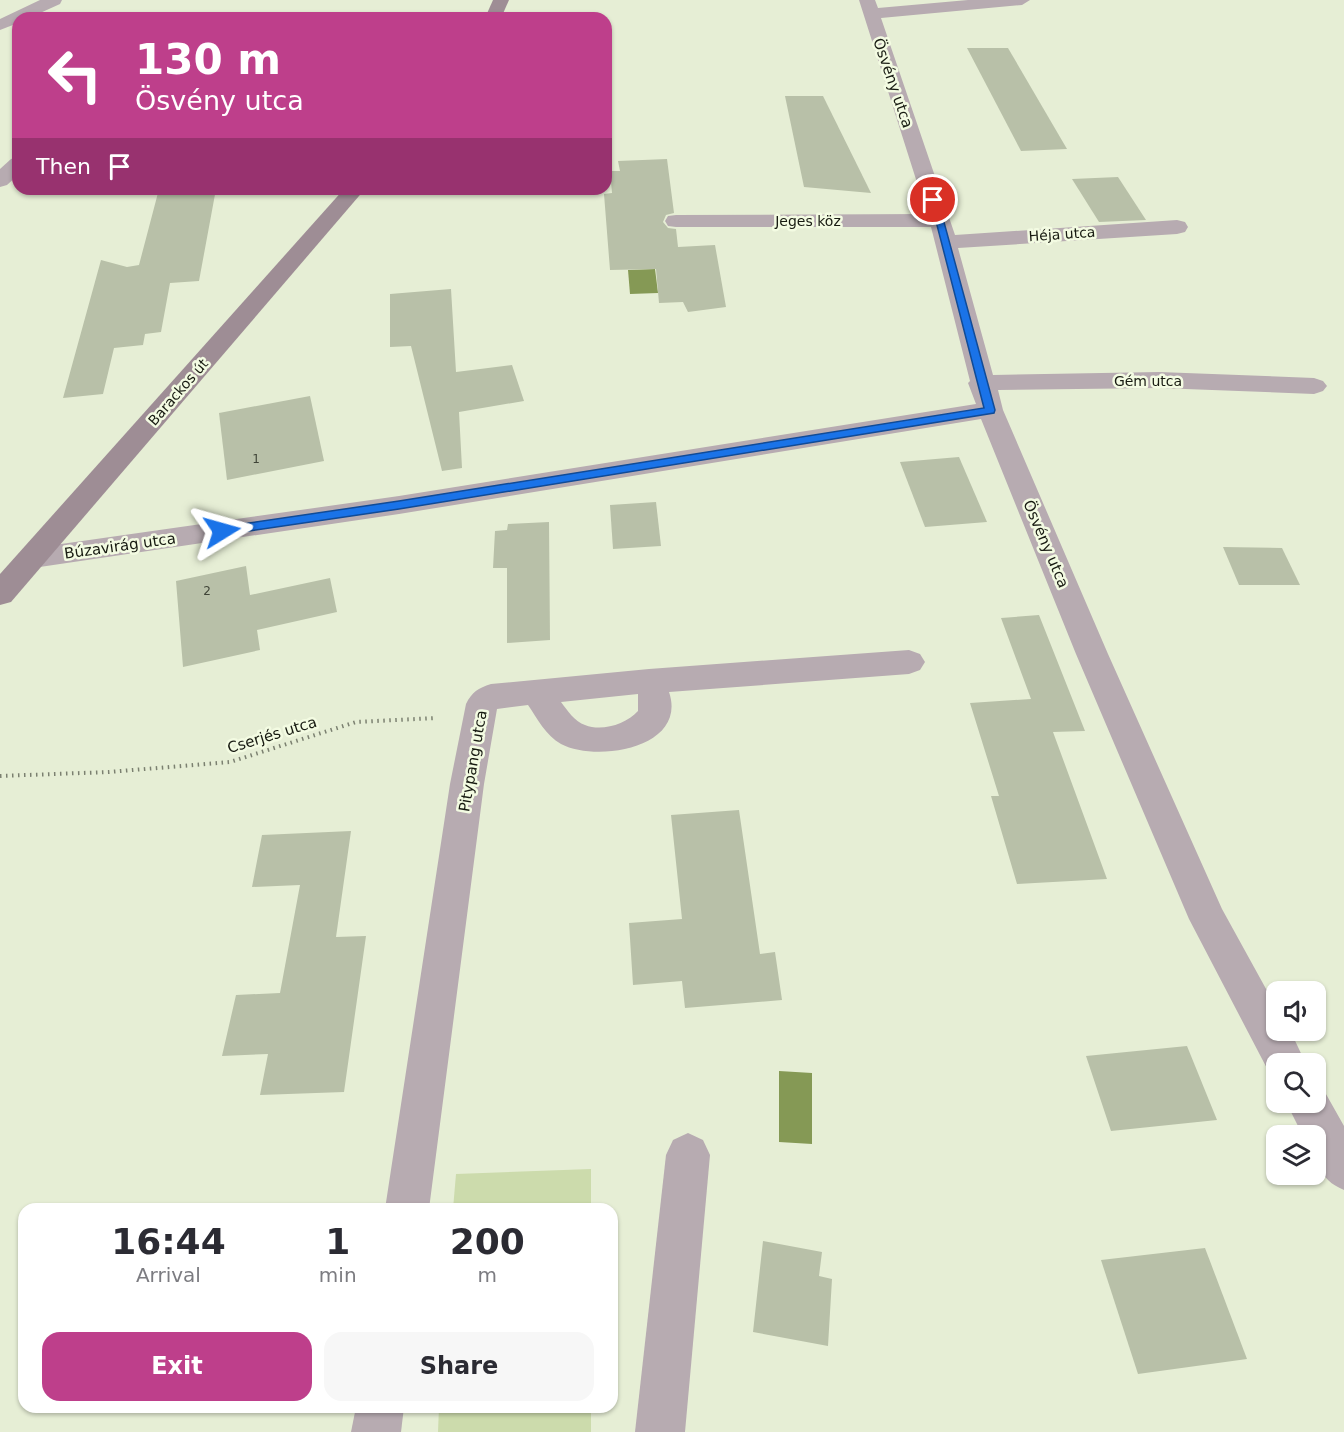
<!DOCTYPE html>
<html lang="en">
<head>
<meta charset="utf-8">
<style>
  :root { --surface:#fff; --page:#f7f7f7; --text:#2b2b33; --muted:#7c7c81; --accent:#be3f8b }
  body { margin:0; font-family:"DejaVu Sans",sans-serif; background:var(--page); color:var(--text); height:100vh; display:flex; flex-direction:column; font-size:22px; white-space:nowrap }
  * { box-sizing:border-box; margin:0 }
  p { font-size:20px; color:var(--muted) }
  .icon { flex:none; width:33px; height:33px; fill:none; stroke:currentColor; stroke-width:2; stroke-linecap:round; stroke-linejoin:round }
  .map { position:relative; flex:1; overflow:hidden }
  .sheet { position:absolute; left:18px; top:1203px; width:600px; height:210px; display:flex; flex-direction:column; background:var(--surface); border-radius:18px; box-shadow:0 2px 4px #0004 }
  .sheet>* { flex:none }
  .hud { position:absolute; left:12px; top:12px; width:600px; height:183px; border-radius:18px; box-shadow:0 2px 4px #0004; background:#be3f8b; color:#fff; overflow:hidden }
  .controls { position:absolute; left:1266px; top:981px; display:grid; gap:12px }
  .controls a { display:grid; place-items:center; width:60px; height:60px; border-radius:12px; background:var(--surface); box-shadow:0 2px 4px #0004; font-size:30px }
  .pin { position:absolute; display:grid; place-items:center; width:51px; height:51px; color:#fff; margin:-26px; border:3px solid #fff; border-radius:50%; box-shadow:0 2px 6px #0007 }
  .me { position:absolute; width:66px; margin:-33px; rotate:82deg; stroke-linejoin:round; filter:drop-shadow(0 0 4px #0008) }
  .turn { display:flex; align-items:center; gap:21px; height:126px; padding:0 24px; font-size:27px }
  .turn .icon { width:78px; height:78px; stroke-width:2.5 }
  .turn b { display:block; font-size:42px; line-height:51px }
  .then { display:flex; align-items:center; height:57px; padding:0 24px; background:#0003; gap:12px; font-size:22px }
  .eta { display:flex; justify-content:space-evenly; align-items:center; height:102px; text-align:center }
  .eta b { font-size:36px; font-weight:700; line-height:42px }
  .action { display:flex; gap:12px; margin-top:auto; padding:12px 24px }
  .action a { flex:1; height:69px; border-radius:18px; background:var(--accent); color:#fff; font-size:24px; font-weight:700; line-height:69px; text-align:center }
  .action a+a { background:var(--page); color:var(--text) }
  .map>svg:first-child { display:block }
  .green { fill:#ccdbac }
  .water { fill:#859955 }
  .building { fill:#b8c0a8 }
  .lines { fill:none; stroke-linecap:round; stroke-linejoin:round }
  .path { stroke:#7b8070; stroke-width:4; stroke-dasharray:1.5 4.5; stroke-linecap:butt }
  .street { fill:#b7abb1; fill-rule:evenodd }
  .secondary { fill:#9e8d95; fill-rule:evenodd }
  .route { fill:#1a73e8; stroke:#114b97; stroke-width:1.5 }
  .labels { text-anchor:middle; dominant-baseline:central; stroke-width:5; stroke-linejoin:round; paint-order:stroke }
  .number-label { font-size:12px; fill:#3f4437 }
  .far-street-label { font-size:14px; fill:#171a11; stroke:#f3fbe2 }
  .street-label { font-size:15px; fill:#171a11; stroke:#f3fbe2 }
</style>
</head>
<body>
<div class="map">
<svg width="1344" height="1432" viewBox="0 0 1344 1432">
  <rect width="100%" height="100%" fill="#e6eed5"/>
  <g class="green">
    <polygon points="591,1169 591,1209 453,1209 456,1174"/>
    <polygon points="439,1407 591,1407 591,1432 438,1432"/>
  </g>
  <g class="water">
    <polygon points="655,269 658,293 630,294 628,270"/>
    <polygon points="779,1071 812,1073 812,1144 779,1142"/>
  </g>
  <g class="building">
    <polygon points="967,48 1008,48 1067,149 1021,151"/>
    <polygon points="785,96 823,96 871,193 804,187"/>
    <polygon points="667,159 674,213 666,215 663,222 668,228 676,229 678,247 715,245 726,307 688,312 683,302 659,303 656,269 610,270 604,194 612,193 610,171 620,171 618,161"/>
    <polygon points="1118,177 1146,220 1099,222 1072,179"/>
    <polygon points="159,189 216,189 199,281 170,283 161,332 145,334 143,345 114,348 103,394 63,398 101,260 127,267 139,265"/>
    <polygon points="451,289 456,372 512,365 524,401 459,412 462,468 442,471 411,346 390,347 390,294"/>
    <polygon points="310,396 324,461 227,480 219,413"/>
    <polygon points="959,457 987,522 925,527 900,462"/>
    <polygon points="656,502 661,546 613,549 610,505"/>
    <polygon points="549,522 550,640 507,643 507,568 493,568 495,531 507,530 508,524"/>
    <polygon points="1223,547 1282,548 1300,585 1239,585"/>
    <polygon points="246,566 250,595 330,578 337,612 257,630 260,650 183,667 176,581"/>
    <polygon points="1039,615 1085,731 1053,732 1107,879 1017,884 991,796 999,796 970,703 1031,699 1001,618"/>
    <polygon points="739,810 760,954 775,952 782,1000 685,1008 682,981 633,985 629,923 682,919 671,815"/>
    <polygon points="351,831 336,937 366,936 344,1092 260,1095 268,1054 222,1056 236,995 280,993 300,885 252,887 262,835"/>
    <polygon points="1187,1046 1217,1120 1111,1131 1086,1056"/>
    <polygon points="763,1241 822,1252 819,1276 832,1279 828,1346 753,1332"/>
    <polygon points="1205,1248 1247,1359 1138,1374 1101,1260"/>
  </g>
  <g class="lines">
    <polyline class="path" points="0,776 109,772 230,762 356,722 436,718"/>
    <g class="street">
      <polygon points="40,0 62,0 60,4 29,18 18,18 18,23 0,30 0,19"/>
      <polygon points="859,0 875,0 878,8 968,0 1030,0 1022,5 881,18 955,235 1177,220 1185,222 1188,227 1185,232 1177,234 958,248 993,375 1159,372 1314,378 1323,381 1327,386 1323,391 1314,394 1159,388 998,390 1003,410 1108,654 1222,909 1276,1007 1276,1030 1290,1030 1306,1064 1276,1064 1276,1080 1272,1078 1189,919 1076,654 981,419 399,514 33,568 23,565 18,558 23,551 33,548 399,496 976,404 968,383 970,381 931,227 676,227 668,226 665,221 668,216 676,215 927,214"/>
      <polygon points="18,157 18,175 7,185 0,187 0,169 11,159"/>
      <path d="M 909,650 L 920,654 L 925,662 L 920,670 L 909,674 L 669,692 C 688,748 597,763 561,744 C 546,736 537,718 528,705 L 497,709 L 484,784 L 429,1209 L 385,1209 L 450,784 L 466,704 C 472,692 478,688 491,684 L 649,669 ZM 638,694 L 638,711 C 626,724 602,732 585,725 C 575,722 567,710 561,702 Z"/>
      <path d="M 1316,1085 L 1322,1087 L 1344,1126 L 1344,1190 C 1318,1179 1316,1162 1316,1136 L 1303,1136 L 1286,1102 L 1316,1102 Z"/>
      <polygon points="688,1133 703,1140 710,1155 685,1432 635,1432 666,1155 673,1140"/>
      <polygon points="356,1407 404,1407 401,1432 351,1432"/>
    </g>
    <g class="secondary">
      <polygon points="493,0 509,0 501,18 485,18"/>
      <polygon points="344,189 365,189 11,602 0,605 0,574"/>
    </g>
  </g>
  <polygon class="route" points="930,198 938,200 995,410 994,413 399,509 222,535 216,531 222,527 399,501 984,408"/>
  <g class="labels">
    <g class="number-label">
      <text x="256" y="459">1</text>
      <text x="207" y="591">2</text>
    </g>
    <g class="far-street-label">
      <text x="808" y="221">Jeges köz</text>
      <text transform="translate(1062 234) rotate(-4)">Héja utca</text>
      <text x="1148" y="381">Gém utca</text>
      <text transform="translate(178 392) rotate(-49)">Barackos út</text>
    </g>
    <g class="street-label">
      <text transform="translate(893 83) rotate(71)">Ösvény utca</text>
      <text transform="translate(1046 544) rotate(67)">Ösvény utca</text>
      <text transform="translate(120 546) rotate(-8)">Búzavirág utca</text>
      <text transform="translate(272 735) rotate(-17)">Cserjés utca</text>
      <text transform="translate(473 761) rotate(-80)">Pitypang utca</text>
    </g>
  </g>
</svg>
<div class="controls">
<a><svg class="icon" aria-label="sound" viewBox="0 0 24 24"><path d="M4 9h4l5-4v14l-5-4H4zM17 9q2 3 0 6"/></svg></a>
<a><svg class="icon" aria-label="search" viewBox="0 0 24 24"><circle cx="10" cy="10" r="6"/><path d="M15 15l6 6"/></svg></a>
<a><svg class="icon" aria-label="layers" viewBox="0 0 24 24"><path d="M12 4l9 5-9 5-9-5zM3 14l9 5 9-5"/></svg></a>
</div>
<div class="pin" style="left:933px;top:200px;background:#d93025"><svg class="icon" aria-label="arrive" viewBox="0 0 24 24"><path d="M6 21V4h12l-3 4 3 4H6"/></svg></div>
<svg class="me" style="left:222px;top:531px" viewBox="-20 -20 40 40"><path d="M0-17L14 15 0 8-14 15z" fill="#1a73e8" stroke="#fff" stroke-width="4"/></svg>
<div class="hud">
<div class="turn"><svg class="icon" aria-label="left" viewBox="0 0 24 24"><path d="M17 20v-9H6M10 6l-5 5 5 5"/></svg><div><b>130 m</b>Ösvény utca</div></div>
<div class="then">Then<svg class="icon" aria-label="arrive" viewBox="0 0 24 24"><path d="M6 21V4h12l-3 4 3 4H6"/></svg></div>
</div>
<section class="sheet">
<div class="eta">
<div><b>16:44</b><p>Arrival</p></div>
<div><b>1</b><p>min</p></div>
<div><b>200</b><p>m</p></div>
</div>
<div class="action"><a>Exit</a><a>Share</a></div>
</section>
</div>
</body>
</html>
